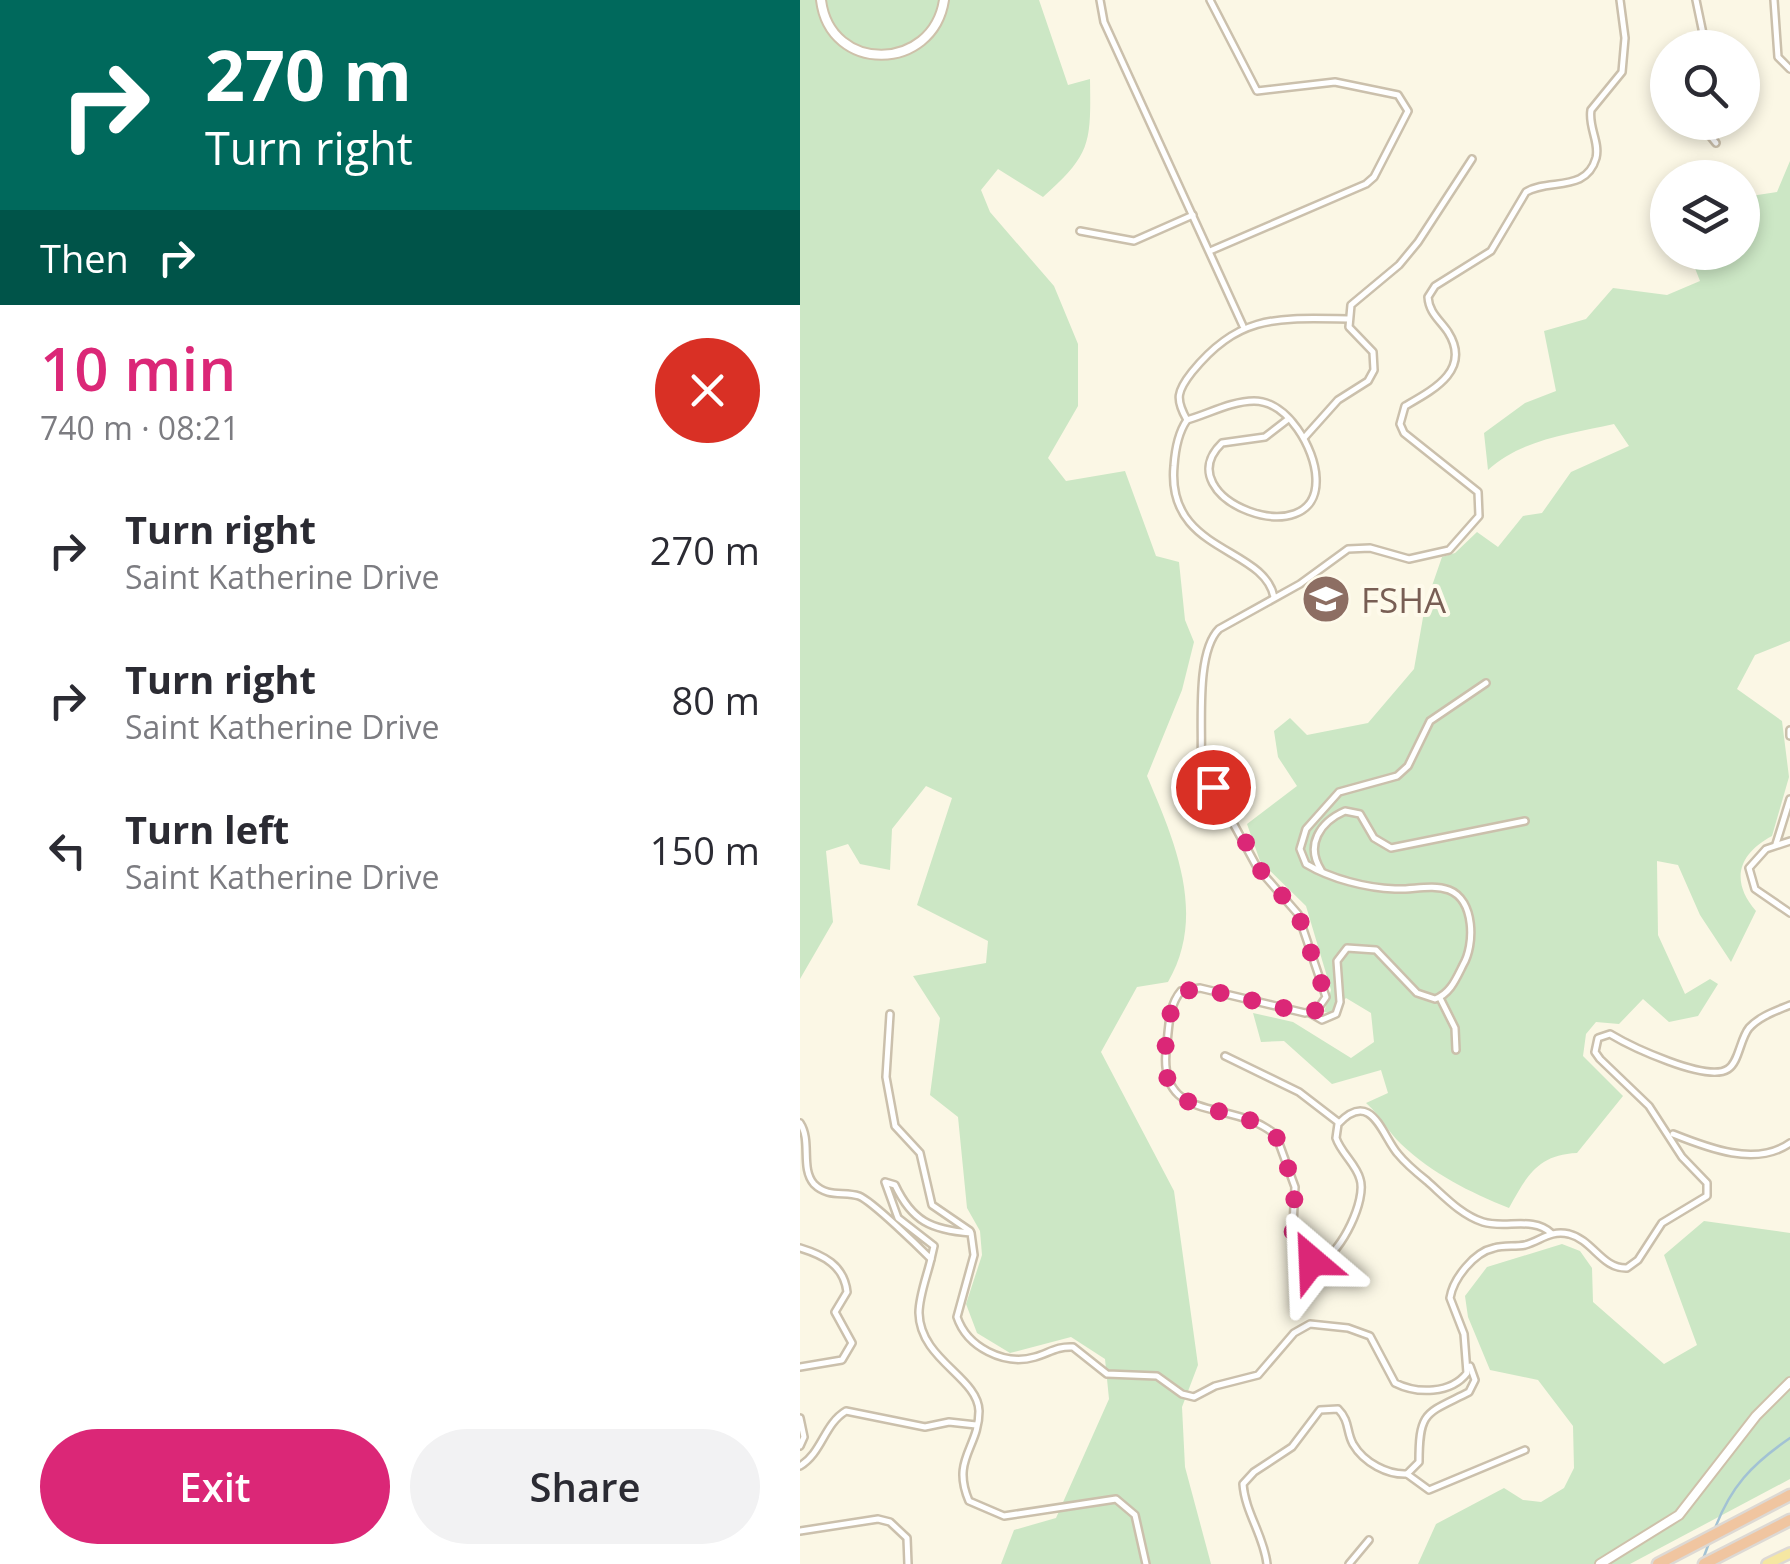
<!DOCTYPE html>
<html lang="en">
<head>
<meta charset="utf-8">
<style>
  :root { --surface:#fff; --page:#f2f2f3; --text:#2b2b33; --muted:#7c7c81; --accent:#db2777 }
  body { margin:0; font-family:"Open Sans",sans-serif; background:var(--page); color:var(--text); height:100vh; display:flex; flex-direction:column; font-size:38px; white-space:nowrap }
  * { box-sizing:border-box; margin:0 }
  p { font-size:32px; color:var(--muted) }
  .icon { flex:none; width:55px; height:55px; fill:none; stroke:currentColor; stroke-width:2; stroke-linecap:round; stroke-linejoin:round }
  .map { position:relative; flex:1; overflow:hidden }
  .details { display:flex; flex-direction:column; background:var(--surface); width:800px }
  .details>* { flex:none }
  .guide { background:#00695c; color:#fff; overflow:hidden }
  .controls { position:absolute; left:850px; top:30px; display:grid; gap:20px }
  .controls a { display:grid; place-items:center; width:110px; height:110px; border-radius:50%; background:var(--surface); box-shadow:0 5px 15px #0003; font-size:50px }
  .pin { position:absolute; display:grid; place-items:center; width:85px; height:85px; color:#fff; margin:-42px; border:5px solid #fff; border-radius:50%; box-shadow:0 2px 10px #0007 }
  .me { position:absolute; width:110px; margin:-55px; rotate:334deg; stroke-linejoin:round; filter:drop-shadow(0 0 8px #0008) }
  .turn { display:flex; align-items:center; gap:35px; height:210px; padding:0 40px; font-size:45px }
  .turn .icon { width:130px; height:130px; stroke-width:2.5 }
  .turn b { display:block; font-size:70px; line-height:85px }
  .then { display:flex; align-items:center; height:95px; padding:0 40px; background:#0003; gap:20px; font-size:38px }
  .round { display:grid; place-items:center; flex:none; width:105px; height:105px; border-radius:52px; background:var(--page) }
  .overview { display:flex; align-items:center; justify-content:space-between; height:170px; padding:0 40px }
  h1 { font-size:60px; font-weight:600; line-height:75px; color:var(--accent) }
  .primary-button { display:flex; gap:20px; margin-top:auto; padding:20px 40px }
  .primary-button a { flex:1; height:115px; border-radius:60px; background:var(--accent); color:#fff; font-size:40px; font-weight:600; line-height:115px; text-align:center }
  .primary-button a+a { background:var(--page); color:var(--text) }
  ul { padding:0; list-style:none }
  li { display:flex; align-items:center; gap:30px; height:150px; padding:0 40px }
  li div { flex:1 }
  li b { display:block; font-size:38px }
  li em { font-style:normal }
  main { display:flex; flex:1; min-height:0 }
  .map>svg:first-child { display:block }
  .green { fill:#cce7c5 }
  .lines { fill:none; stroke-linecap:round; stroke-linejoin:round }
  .stream { stroke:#a2c2d4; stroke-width:2.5 }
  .street-casing { stroke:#cbc0ac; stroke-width:10 }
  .secondary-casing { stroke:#cec1aa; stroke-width:12 }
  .primary-casing { stroke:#ddd9d4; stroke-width:14 }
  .highway-casing { stroke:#ddd9d4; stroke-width:15 }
  .street { stroke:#fff; stroke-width:5 }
  .secondary { stroke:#fff; stroke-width:8 }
  .primary { stroke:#f5e7a2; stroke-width:9 }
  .highway { stroke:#f0c5a0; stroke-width:10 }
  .route { stroke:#db2777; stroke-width:18; stroke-dasharray:0 32.4 }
  .labels { text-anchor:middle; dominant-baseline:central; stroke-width:8; stroke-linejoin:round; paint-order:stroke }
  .education-label { font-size:35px; fill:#785e54; stroke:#fefaeb; text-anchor:start }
</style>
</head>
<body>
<main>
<section class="details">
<div class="guide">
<div class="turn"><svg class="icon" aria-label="right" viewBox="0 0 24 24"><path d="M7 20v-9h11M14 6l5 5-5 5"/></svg><div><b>270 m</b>Turn right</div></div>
<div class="then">Then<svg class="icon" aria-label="right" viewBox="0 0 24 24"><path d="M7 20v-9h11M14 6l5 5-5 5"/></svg></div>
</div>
<div class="overview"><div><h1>10 min</h1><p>740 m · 08:21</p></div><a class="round" style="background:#d93025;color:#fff"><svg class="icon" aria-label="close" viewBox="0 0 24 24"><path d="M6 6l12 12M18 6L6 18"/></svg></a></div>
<ul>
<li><svg class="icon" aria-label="right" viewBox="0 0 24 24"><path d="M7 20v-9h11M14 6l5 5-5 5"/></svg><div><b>Turn right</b><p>Saint Katherine Drive</p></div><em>270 m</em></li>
<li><svg class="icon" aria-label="right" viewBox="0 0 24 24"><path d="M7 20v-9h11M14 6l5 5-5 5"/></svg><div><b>Turn right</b><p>Saint Katherine Drive</p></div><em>80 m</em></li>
<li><svg class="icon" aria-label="left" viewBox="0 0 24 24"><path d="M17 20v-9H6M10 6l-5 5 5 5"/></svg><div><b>Turn left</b><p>Saint Katherine Drive</p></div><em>150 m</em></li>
</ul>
<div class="primary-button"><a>Exit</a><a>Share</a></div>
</section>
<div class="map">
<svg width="990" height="1564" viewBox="0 0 990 1564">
  <rect width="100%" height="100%" fill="#fbf7e5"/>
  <g class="green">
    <path d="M 0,0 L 239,0 L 268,85 L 290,79 C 291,144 291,154 243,197 L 198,169 L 181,190 L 190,212 L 254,286 L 278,344 L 278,406 L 248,458 L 266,481 L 325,471 L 356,556 L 379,562 L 385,620 L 394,642 L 382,690 L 347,776 C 375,842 407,915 368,982 L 337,987 L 301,1052 L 374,1191 L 398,1365 L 382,1407 L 385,1467 L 411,1564 L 201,1564 L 214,1530 L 256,1518 L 309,1399 L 305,1359 L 271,1337 L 210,1353 L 177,1333 L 166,1304 L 182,1255 L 180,1231 L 167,1208 L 158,1117 L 130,1095 L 140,1018 L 113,976 L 186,963 L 188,941 L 117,905 L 152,798 L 126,786 L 92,829 L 90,870 L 60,864 L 48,844 L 26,851 L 33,922 L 0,979 Z"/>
    <path d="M 990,161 L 990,641 L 955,655 L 937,689 L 982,721 L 989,777 L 972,836 C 938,854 930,881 956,911 L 931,962 L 900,915 L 878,865 L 857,861 L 858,935 L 885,994 L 910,979 L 918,984 L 898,1016 L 869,1022 L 843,999 L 819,1024 L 796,1022 L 786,1034 L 783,1056 L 823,1096 L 777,1153 C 737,1155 727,1176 709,1208 C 669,1192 633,1174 601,1144 C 588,1132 581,1116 566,1103 L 588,1093 L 581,1070 L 532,1084 L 484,1041 L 461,1042 L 453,1013 L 493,1022 L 551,1058 L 574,1042 L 571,1013 L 546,998 L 531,1013 L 524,1012 L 531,990 L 506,906 L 460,861 L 447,824 L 497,786 L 478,757 L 474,731 L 490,718 L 507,735 L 568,723 L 614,669 L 625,606 L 642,557 L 655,553 L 677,532 L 698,547 L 723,516 L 742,513 L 771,472 L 829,446 L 814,424 C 770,434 722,439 688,470 L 684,433 L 725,403 L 756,391 L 744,331 L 786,319 L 813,288 L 867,295 L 900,281 L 889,253 L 942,252 L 943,188 L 951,196 L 977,192 Z"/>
    <polygon points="904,1221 990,1233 990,1479 830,1564 618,1564 636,1524 704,1488 723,1500 741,1502 764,1488 774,1468 773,1426 738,1380 690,1370 668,1317 665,1296 687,1267 762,1244 780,1251 792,1268 793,1302 864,1364 897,1345 864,1255"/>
  </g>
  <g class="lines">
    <g class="stream">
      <path d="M 914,1531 C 930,1487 952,1464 990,1438"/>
      <polyline points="903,1559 909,1543"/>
    </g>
    <g class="street-casing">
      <g id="street">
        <polyline points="300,0 304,22 443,326"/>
        <polyline points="896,0 906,48"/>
        <polyline points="974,0 978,57 990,69"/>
        <polyline points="899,122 916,143"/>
        <polyline points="280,231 334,241 393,215"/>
        <polyline points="410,251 566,184 574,177 608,111 598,95 535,82 457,91 410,0"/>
        <path d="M 387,420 C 408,414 432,401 454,401 C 488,401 515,449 516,478 C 520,557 364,499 422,443 L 465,437 L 487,420"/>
        <polyline points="504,438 538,400 568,381 574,370 573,352 549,327 551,305 599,265 618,242 672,159"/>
        <path d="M 474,597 C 464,546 366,553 374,466 C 375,451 378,433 387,420 C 375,399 377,391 392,372 C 439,314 477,318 548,319"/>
        <polyline points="990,730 990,736"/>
        <path d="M 401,761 C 403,727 395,653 419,629 L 500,584 L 548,549 L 570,548 L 609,559 L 649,550 L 679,516 L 678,492 L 604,433 L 600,424 L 605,406 C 633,390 672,370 648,332 C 640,320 629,313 628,297 L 635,286 L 691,251 L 726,192 C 749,178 786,193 796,158 C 800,142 788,127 791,110 L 822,72 L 825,38 L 820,0"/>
        <path d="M 402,766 L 457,867 L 498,914 L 526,997 L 517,1010 L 505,1013 L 400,988 L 381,991 C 369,1005 369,1025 367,1043 C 354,1127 432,1097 476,1135 L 495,1187 L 492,1244 L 504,1258 L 522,1261 C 541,1252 567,1200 560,1179 C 556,1164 541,1153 536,1138 L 538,1124 C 572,1088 582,1136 598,1154 C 606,1164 617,1173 627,1181 C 644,1196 661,1215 683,1222 C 705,1229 733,1216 751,1233"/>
        <polyline points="990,841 966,849 949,868 955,889 990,913"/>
        <polyline points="976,844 990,799"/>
        <path d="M 521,870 C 505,845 520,822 545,811 L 560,814 L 574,838 L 591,848 L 725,821"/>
        <polyline points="640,998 655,1028 656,1050"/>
        <path d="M 510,1013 L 522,1020 L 536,1014 L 540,1002 L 537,961 L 547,948 L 576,950 L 617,993 L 635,999 C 650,994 656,979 663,965 C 675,945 675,900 649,890 C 632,884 612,890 595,889 C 567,888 531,879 506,864 L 500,849 L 506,829 L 539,792 L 597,776 L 608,766 L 630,721 L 686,683"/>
        <polyline points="90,1014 86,1077 95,1126 120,1153 132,1205 170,1231"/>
        <polyline points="425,1056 499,1092 538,1122"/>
        <path d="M 0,1123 C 12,1141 0,1168 14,1184 C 28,1198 44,1191 59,1196 C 72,1201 120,1248 131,1259 L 134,1246 L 98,1218 L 85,1182 L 95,1185 C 112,1221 131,1230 171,1233 L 174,1255 L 157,1317 C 167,1347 204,1366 235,1357 C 249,1353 257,1346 273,1347 L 307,1374 L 357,1376 L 382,1394 L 394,1397 L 415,1386 L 458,1375 L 494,1333 L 510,1324 L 548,1328 L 570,1336 L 595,1383 C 617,1394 651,1394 667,1373 L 664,1334 L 650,1298 C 653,1279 674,1252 694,1248 C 704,1245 715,1247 725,1245 C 742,1240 750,1230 769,1234 C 793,1240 802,1269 827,1268 L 838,1260 L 862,1223 L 907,1196 L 907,1183 L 882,1157 L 849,1106 L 800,1059 L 795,1052 L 798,1038 L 810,1034 C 830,1046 907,1083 928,1069 C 939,1062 940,1039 949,1028 C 960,1016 976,1011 990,1005"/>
        <path d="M 873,1134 C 908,1148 956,1167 990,1143"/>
        <path d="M 0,1248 C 23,1255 44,1265 47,1292 L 35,1312 L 52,1343 L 42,1360 L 0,1367"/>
        <path d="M 131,1259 C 127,1276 119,1296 119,1313 C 120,1360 178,1377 179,1411 C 179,1448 151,1459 169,1501 L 204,1516 L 316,1499 L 335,1515 L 346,1564"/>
        <polyline points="0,1418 4,1437 0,1446"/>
        <path d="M 0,1466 C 22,1453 24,1424 46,1411 L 125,1427 L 149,1422 L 176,1425"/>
        <polyline points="607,1474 629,1490 725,1450"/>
        <polyline points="0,1531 78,1519 90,1522 107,1538 108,1564"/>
        <path d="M 467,1564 C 464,1536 445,1512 443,1484 L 454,1472 L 492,1447 L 520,1410 L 538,1409 C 550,1421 546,1431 553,1444 C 564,1463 588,1475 607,1474 L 619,1462 C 619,1410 626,1414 669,1392 L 675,1380 L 670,1366"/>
        <polyline points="549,1564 569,1540"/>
      </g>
    </g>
    <g class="secondary-casing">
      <g id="secondary">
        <path d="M 21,0 C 30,74 133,72 144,0"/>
        <polyline points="800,1564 879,1515 956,1416 990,1382"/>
      </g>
    </g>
    <g class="primary-casing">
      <polyline id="primary" points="967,1564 990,1553"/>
    </g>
    <g class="highway-casing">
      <g id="highway">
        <polyline points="858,1564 990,1495"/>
        <polyline points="904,1564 990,1520"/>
      </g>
    </g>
    <use href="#street" class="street"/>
    <use href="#secondary" class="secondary"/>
    <use href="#primary" class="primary"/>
    <use href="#highway" class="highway"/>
  </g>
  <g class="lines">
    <path class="route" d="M 413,787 L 435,819 L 457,866 L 498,914 L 526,997 L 517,1010 L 505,1013 L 400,988 L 381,992 C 369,1005 369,1025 366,1043 C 354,1128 433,1096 476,1136 L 495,1187 L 492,1244 L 512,1261"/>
  </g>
  <defs>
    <g id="school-disc" transform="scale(2.5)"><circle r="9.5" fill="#8d6e63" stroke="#fefaeb"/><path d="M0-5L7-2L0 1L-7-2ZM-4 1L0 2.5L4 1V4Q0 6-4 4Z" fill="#fff"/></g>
  </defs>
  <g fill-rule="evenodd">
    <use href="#school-disc" x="526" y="599"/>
  </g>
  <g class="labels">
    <g class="education-label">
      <text x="561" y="599">FSHA</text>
    </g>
  </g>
</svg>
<div class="controls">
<a><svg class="icon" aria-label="search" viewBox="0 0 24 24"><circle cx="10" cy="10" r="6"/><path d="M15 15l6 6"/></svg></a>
<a><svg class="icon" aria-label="layers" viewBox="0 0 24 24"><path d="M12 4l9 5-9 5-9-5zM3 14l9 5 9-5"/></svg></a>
</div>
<div class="pin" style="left:413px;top:787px;background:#d93025"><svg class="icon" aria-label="arrive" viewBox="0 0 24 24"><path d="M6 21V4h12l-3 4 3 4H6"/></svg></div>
<svg class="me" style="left:512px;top:1261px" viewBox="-20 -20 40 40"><path d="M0-17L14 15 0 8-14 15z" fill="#db2777" stroke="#fff" stroke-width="4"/></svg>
</div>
</main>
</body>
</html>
